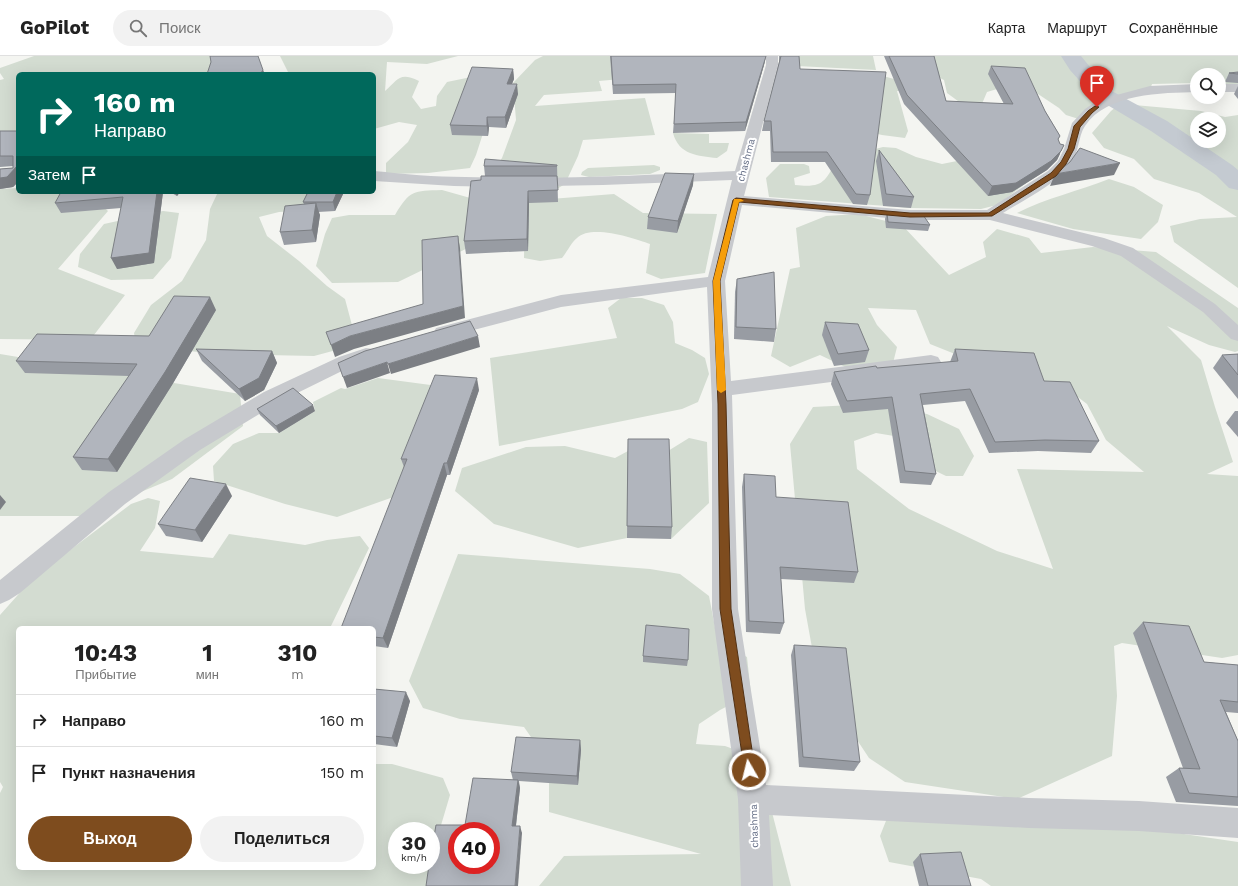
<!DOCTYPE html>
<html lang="ru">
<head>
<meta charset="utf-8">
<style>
  :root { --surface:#fff; --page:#f2f2f2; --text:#222; --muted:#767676; --line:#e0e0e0; --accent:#7e4c1e }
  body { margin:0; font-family:"Work Sans",sans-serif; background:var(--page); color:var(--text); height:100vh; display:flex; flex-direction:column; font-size:15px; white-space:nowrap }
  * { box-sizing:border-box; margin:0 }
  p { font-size:13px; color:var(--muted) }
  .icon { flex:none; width:22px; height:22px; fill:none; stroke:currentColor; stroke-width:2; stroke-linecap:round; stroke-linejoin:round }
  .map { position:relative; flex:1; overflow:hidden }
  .sheet { position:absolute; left:16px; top:570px; width:360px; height:244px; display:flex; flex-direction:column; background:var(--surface); border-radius:6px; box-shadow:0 4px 16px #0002 }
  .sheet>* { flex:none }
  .banner { position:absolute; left:16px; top:16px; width:360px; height:122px; border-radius:6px; box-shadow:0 4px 16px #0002; background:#00695c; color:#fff; overflow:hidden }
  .controls { position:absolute; left:1190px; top:12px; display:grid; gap:8px }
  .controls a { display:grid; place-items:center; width:36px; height:36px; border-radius:50%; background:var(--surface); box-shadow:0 4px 16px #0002; font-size:20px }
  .speed { position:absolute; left:388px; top:766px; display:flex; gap:8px; font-size:20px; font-weight:700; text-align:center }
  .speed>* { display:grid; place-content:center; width:52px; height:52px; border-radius:50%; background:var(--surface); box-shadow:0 4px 16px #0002; line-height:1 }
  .speed small { font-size:10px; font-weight:400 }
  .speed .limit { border:6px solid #d22; background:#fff; color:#111 }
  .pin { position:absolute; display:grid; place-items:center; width:34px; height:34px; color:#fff; margin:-41px -17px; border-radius:50% 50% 50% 0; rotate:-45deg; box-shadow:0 0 4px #0007 }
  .pin .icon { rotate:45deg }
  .me { position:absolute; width:44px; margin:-22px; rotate:352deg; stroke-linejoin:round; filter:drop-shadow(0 0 3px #0008) }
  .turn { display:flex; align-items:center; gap:14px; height:84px; padding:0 12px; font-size:18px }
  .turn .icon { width:52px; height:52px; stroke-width:2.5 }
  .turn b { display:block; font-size:28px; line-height:34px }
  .then { display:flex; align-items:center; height:38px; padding:0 12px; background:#0003; gap:8px; font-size:15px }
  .eta { display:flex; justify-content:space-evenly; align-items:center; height:68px; text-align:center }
  .eta b { font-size:24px; font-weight:700; line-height:28px }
  .primary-button { display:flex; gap:8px; margin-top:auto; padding:8px 12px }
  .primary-button a { flex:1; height:46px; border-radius:24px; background:var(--accent); color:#fff; font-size:16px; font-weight:700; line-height:46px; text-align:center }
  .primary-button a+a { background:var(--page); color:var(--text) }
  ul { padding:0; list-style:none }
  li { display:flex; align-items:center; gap:12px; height:52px; padding:0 12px; border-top:1px solid var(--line) }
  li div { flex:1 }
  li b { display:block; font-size:15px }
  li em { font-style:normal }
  header { display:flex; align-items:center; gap:24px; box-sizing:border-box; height:56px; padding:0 20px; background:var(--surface); border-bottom:1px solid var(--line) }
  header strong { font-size:19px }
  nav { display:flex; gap:22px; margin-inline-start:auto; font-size:14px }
  .search { width:280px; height:36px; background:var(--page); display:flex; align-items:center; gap:10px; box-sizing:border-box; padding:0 14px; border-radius:22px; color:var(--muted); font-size:15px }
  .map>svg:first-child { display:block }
  .green { fill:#d3dcd1; fill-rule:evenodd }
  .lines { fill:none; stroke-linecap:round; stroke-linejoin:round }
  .canal { fill:#c4cad1; fill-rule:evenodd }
  .minor { fill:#c7c9cd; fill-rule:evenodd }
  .wall { fill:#989ca3 }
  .shaded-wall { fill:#7c7f84 }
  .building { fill:#b1b5bd; stroke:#7c7f84; fill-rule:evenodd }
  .route { fill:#7e4c1e; stroke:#523114 }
  .slow { fill:#f59e0b }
  .labels { text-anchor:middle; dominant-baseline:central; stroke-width:4; stroke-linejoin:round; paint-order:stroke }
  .street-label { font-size:10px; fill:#626c84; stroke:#fff }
</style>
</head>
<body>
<header>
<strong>GoPilot</strong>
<div class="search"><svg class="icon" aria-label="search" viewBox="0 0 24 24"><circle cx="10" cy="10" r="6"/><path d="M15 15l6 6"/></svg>Поиск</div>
<nav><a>Карта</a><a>Маршрут</a><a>Сохранённые</a></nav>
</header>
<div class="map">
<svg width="1238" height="830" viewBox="0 0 1238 830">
  <rect width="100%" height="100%" fill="#f4f5f1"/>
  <g class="green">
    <polygon points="34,0 238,0 229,18 18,18 18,103 0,100 0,24 4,23 0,17 0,12"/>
    <path d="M 280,0 L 458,0 L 427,8 L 387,6 L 385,35 C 398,24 399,15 419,25 L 412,41 L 421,53 L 436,50 L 437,40 L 447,26 L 476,20 L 499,28 L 476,99 L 470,112 L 428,117 L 386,118 L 386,107 L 408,86 L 417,69 L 399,66 L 374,73 L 374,18 L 287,18 L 288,16 Z"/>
    <polygon points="543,0 765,0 643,21 599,25 602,35 544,39 535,50 645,42 655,79 583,84 578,100 565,128 552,136 484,129 502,102 516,64 513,27 535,4"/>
    <polygon points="787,0 873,0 876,14 797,10"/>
    <polygon points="904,0 1238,0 1238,28 1219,28 1219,19 1197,19 1197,27 1152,28 1150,34 1123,41 1082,64 1066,59 1059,52 1032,34 1004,31 987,36 981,50 962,48 947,37 944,24 928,16"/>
    <polygon points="876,18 894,23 906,35 897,35 908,75 905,82 882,79 830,67"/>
    <path d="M 1134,49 L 1201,55 L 1225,61 L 1238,59 L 1238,232 L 1174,186 L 1170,170 L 1200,163 L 1237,161 L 1199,137 L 1154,123 L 1134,103 L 1104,92 L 1092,77 L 1111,55 L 1117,50 ZM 1197,63 L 1219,63 L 1219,85 L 1197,85 Z"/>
    <path d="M 673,77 L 709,78 L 709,87 L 729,87 L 727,95 L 717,102 C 698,100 679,99 673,77 Z"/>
    <path d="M 883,91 L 896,92 L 916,101 L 942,108 L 967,103 L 1033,122 L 997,149 L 981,153 L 912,152 L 769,141 L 766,122 L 780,108 L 804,108 L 809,110 L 810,117 L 794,122 L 795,129 C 824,132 824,126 838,103 Z"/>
    <polygon points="654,109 660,111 660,114 650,118 589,121 581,119 582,116 588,112"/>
    <path d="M 1109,123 L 1134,131 L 1163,149 L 1158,166 L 1141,183 L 1073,173 L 1017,157 C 1046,142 1079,135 1109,123 Z"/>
    <polygon points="18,132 18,136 88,136 108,155 58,213 125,239 90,284 0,283 0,133"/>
    <path d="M 442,134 L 481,145 L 476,188 L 398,226 L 332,227 L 316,210 L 325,178 L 332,162 L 349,159 L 395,159 C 410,134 413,135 442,134 Z"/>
    <polygon points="218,136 336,136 294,155 279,156 259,161 267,180 299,205 327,230 345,243 353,273 340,293 314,300 216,298 136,289 134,277 151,249 182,225 206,184 210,153"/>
    <path d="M 614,138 L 643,157 L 717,158 L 705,217 L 661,223 L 646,217 L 650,188 C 634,182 591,168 577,182 C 571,187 567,196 562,202 L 540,205 L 524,202 L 525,145 Z"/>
    <polygon points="163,155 179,157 171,202 153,223 111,224 78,211 80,198 104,168"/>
    <polygon points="858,158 902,169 949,219 986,201 983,186 997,173 1029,182 1041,197 1093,191 1156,196 1238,252 1238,295 1235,296 1209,289 1167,270 1201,304 1215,351 1233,406 1207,418 1238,420 1238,599 1222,602 1122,587 1114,590 1117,640 1112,700 1017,743 905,726 869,702 818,625 805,553 790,388 813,351 872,348 927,358 959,373 974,400 963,420 946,420 915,405 900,381 876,377 854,385 857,413 909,453 997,495 1053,513 1017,413 1144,416 1106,384 1087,348 1066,332 955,298 930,288 916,254 868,252 877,269 897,291 892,311 864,320 820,299 790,311 771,300 790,213 800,211 796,172 826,160"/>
    <polygon points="621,242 642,242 664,249 673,266 675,287 692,294 705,302 709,318 698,346 682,353 499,390 490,302 617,282 608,252"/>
    <polygon points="0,298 240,338 243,370 172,423 83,460 0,460"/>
    <polygon points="378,322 438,330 399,439 337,461 285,448 214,425 213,410 233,388 259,377 279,377 315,355 313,346 341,332 345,333"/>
    <polygon points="689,382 707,386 709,447 671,483 668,395"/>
    <polygon points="565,390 615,402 628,395 627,482 578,492 494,468 455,435 462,412 526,391"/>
    <path d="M 148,442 L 160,445 L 155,472 L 140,495 L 213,502 L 229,478 L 305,489 L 327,484 L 360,480 L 369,492 L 330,572 L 18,572 L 18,812 L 374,812 L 374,708 L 392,708 L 443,722 L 450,739 L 439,776 L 431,830 L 0,830 L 0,737 L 3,731 L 0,726 L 0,559 L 33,522 L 131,448 ZM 397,775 L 431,775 L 431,809 L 397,809 Z"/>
    <polygon points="458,498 650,513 680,518 709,540 718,587 747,601 751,638 720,654 699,668 696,688 725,690 758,702 791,830 539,830 564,800 701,798 549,756 549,707 524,671 460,663 423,652 409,625"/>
    <polygon points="933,741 1238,786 1238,830 991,830 981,823 889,806 880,780 895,742"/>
  </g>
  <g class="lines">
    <polygon class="canal" points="1061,0 1081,0 1108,33 1167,65 1232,109 1238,114 1238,134 1229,132 1216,119 1151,75 1094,41 1070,14"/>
    <g class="minor">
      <path d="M 766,0 L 778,0 L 778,9 L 744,140 L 910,154 L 987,154 L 1048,115 L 1058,105 L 1064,93 L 1072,67 L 1085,53 L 1098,44 L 1150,30 L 1197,28 L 1197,36 C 1162,37 1107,37 1085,70 C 1078,80 1079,98 1070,110 C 1054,129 1024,144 1003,157 L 1104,182 L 1133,192 L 1215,248 L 1238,269 L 1238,285 L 1231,283 L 1203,256 L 1121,200 L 1092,190 L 990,164 L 910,164 L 742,149 L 725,225 L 731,325 L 931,299 L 938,301 L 941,306 L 938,311 L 931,313 L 732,339 L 738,553 L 766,729 L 1029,742 L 1139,745 L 1238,752 L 1238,782 L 1139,775 L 1029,772 L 769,759 L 773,830 L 741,830 L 738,743 L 712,553 L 712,348 L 707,231 L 561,251 L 443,282 L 436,280 L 434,276 L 436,272 L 561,239 L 708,221 L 732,124 L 603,129 L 500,131 L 454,130 L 374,125 L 374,115 C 404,118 435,121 465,121 C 555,124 645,119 735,115 L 766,9 Z"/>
      <rect x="1219" y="28" width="19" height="8"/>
      <polygon points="366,292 373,293 376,298 373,303 346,313 279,346 200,394 125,448 20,537 9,544 0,548 0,524 109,436 185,383 264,336 339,301"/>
    </g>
  </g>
  <g class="wall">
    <polygon points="610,0 766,0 764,9 745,75 673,77 676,37 613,38"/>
    <polygon points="779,0 799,0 800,13 870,139 867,149 853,148 825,106 771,106 770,75 762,75 764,65 779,6"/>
    <polygon points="884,0 934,0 946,45 1004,48 988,18 991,10 1045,55 1060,80 1058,84 1060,98 1057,104 1047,114 1012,136 988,140 904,48"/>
    <polygon points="513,13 514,23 512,28 518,38 506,72 489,71 488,80 452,79 450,69"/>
    <polygon points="1238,16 1238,27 1225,26 1229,17"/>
    <polygon points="1238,30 1238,43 1234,38"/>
    <polygon points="0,75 18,75 18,126 13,131 0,133 0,113 13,112 13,110 0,111"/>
    <polygon points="879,94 914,141 911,152 883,150 876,105"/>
    <polygon points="557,109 558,146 529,147 528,195 466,198 464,185 481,124 512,120 485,120 484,110"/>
    <polygon points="693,129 677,177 647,173 648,161"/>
    <polygon points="163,136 154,207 117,213 121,152 61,157 55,147"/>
    <polygon points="170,136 180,136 177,140"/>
    <polygon points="308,136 344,136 335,155 318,156 320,159 316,186 284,189 280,176 304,148 303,146"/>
    <polygon points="887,157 930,169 928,175 886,172 885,163"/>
    <polygon points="737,223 776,273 774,286 734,283 735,236"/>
    <polygon points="216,254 172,329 117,416 82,414 73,401 129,320 25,317 16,305 149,280"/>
    <polygon points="825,266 869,294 865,306 834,310 822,279"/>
    <polygon points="196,293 272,295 277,307 264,334 245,345 202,305"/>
    <polygon points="955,293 1044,325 1099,385 1091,397 1038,395 989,397 965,345 923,349 936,418 931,429 900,427 888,353 843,357 831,328 834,316 950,306"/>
    <polygon points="1238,298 1238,343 1213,312 1222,299"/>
    <polygon points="479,334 450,419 447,419 388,592 374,590 374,572 404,411 401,403"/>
    <polygon points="257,353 315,355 279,377 260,359"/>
    <polygon points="1235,355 1238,355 1238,381 1226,367"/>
    <polygon points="628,383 672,471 671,483 627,482"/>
    <polygon points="744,418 776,441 858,516 854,527 781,523 784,567 780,578 746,576 742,431"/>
    <polygon points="232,440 202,486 166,480 158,468"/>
    <polygon points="1143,566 1204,606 1238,609 1238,657 1226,656 1238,685 1238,750 1176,746 1166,721 1179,712 1183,712 1133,577"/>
    <polygon points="794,589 860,706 854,715 799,711 791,599"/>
    <polygon points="643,600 688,604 687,610 643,606"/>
    <polygon points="374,633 410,645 397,691 374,688"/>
    <polygon points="580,684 581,694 578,729 519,725 520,732 516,770 522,777 465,769 513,724 511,716"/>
    <polygon points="920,798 971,830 919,830 913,806"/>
  </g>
  <g class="shaded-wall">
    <polygon points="766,0 764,9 745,75 746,66"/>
    <polygon points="513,13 514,23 508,37 507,28"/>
    <polygon points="263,14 265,18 260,18"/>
    <polygon points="517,28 518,38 506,72 505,61"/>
    <polygon points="487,61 489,71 488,80 487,70"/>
    <polygon points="1064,89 1057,104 1047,114 1012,136 988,140 992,130"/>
    <polygon points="1120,107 1114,119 1050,130 1055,118"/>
    <polygon points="18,109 18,126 13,131 0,133 0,122"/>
    <polygon points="694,118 693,129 677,177 678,165"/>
    <polygon points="528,135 529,147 528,195 527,183"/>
    <polygon points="157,136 163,136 154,207 117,213 111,202"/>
    <polygon points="175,136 180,136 177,140"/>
    <polygon points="337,136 344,136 335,155 333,146"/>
    <polygon points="316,147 320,159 316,186 312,174"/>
    <polygon points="458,180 460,192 465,262 354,293 335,301 331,289 350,280 463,250"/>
    <polygon points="210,241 216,254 172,329 117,416 108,403"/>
    <polygon points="478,280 480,291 391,318 388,308"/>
    <polygon points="272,295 277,307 264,334 245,345 239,333"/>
    <polygon points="387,306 390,317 347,332 343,321"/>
    <polygon points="477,322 479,334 450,419 447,407"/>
    <polygon points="313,349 315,355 279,377 276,370"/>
    <polygon points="444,407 447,419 388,592 383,582"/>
    <polygon points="226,428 232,440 202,486 195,474"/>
    <polygon points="0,439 6,446 0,454"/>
    <polygon points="406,636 410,645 397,691 392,682"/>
    <polygon points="580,684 581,694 578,729 577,720"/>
    <polygon points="518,724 520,732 515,777 512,770"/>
    <polygon points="520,770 522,777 518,830 515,830"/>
  </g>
  <g class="building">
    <polygon points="210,0 258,0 263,14 260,18 207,18 211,6"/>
    <polygon points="611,0 766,0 746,66 674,68 676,28 613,29"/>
    <polygon points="781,0 799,0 800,13 886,16 870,139 856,138 827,96 773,96 771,65 764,65"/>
    <polygon points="889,0 934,0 946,45 1013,48 991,10 1025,12 1045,55 1060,80 1058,83 1060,88 1064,89 1061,95 1051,105 1016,127 992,130 907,39"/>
    <polygon points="472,11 513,13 507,28 517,28 505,61 487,61 487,70 450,69"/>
    <polygon points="1238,16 1238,18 1229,17"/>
    <polygon points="0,75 18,75 18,109 7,121 0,122 0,113 13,112 13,100 0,100"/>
    <polygon points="1080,92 1120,107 1055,118 1070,106"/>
    <polygon points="879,94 914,141 886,138"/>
    <polygon points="485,103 557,109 557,110 484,110"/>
    <polygon points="665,117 694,118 678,165 648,161"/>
    <polygon points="481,120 557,120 558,134 528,135 527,183 464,185 471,125 481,124"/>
    <polygon points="61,136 157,136 149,197 111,202 123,141 55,147"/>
    <polygon points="308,136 337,136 333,146 303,146"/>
    <polygon points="316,147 312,174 280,176 285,150"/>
    <polygon points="887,157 923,159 930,169 888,166"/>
    <polygon points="458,180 463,250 350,280 331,289 326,276 423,248 422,184"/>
    <polygon points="774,216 776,273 736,271 737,223"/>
    <polygon points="174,240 210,241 165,316 108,403 73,401 137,308 16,305 37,278 149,280"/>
    <polygon points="470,265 478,280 388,308 387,306 343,321 338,307 365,295"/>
    <polygon points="825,266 858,268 869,294 838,298"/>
    <polygon points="196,293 272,295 259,322 239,333"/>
    <polygon points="955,293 1034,297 1044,325 1070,326 1099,385 1045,384 995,386 970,333 920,338 936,418 905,415 892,341 847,345 834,316 876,310 877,312 958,305"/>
    <polygon points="1238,298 1238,319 1222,299"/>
    <polygon points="435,319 477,322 447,407 444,407 383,582 374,581 374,572 341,572 407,403 401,403"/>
    <polygon points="293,332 313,349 276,370 257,353"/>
    <polygon points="628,383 669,383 672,471 627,470"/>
    <polygon points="744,418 775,420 776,441 848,446 858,516 780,511 784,567 749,565"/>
    <polygon points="190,422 226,428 195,474 158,468"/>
    <polygon points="1143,566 1189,570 1204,606 1238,609 1238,646 1220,644 1238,685 1238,741 1189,737 1179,712 1200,713"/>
    <polygon points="646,569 689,573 688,604 643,600"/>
    <polygon points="794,589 846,592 860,706 803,701"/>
    <polygon points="374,633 406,636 392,682 374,680"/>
    <polygon points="516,681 580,684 577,720 511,716"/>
    <path d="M 473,722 L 518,724 L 512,770 L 520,770 L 515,830 L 426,830 L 429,809 L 431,809 L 431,798 L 436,769 L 465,769 ZM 457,775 L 491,775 L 491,809 L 457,809 Z"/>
    <polygon points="961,796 971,830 928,830 920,798"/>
  </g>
  <polygon class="route" points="1095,50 1099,51 1092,57 1080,71 1074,93 1066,108 1056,120 992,160 910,161 739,146 720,225 726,348 731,553 755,714 753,718 749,720 745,718 720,553 718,348 713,225 733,144 736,142 910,157 989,157 1051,117 1061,106 1068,93 1074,70 1088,55"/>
  <polygon class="slow" points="734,143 741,143 744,145 739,146 720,225 726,334 721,337 717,334 713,225"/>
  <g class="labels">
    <g class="street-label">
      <text transform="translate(746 104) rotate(-75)">сhashma</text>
      <text transform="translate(754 770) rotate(-92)">сhashma</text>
    </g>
  </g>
</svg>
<div class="controls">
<a><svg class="icon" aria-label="search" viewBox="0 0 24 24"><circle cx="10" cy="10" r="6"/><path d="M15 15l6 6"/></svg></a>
<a><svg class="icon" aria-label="layers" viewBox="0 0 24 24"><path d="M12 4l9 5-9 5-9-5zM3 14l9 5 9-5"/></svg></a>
</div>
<div class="speed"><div>30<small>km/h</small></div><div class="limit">40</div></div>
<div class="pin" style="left:1097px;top:51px;background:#d93025"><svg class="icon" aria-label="arrive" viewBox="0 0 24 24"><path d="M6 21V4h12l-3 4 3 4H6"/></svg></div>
<svg class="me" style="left:749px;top:714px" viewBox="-20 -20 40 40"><circle r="17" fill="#7e4c1e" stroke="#fff" stroke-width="3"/><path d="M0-11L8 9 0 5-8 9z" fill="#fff"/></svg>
<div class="banner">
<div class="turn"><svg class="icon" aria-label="right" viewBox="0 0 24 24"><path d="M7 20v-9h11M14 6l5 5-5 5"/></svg><div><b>160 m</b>Направо</div></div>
<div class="then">Затем<svg class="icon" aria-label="arrive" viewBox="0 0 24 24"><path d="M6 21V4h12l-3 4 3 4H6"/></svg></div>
</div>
<section class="sheet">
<div class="eta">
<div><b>10:43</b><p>Прибытие</p></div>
<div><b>1</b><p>мин</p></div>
<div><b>310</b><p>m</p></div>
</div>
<ul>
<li><svg class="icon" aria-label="right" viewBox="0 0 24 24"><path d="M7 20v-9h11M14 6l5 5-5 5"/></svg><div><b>Направо</b></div><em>160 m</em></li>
<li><svg class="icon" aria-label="arrive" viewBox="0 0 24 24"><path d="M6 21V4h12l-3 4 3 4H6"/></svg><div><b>Пункт назначения</b></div><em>150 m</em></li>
</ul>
<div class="primary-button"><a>Выход</a><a>Поделиться</a></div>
</section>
</div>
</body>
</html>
